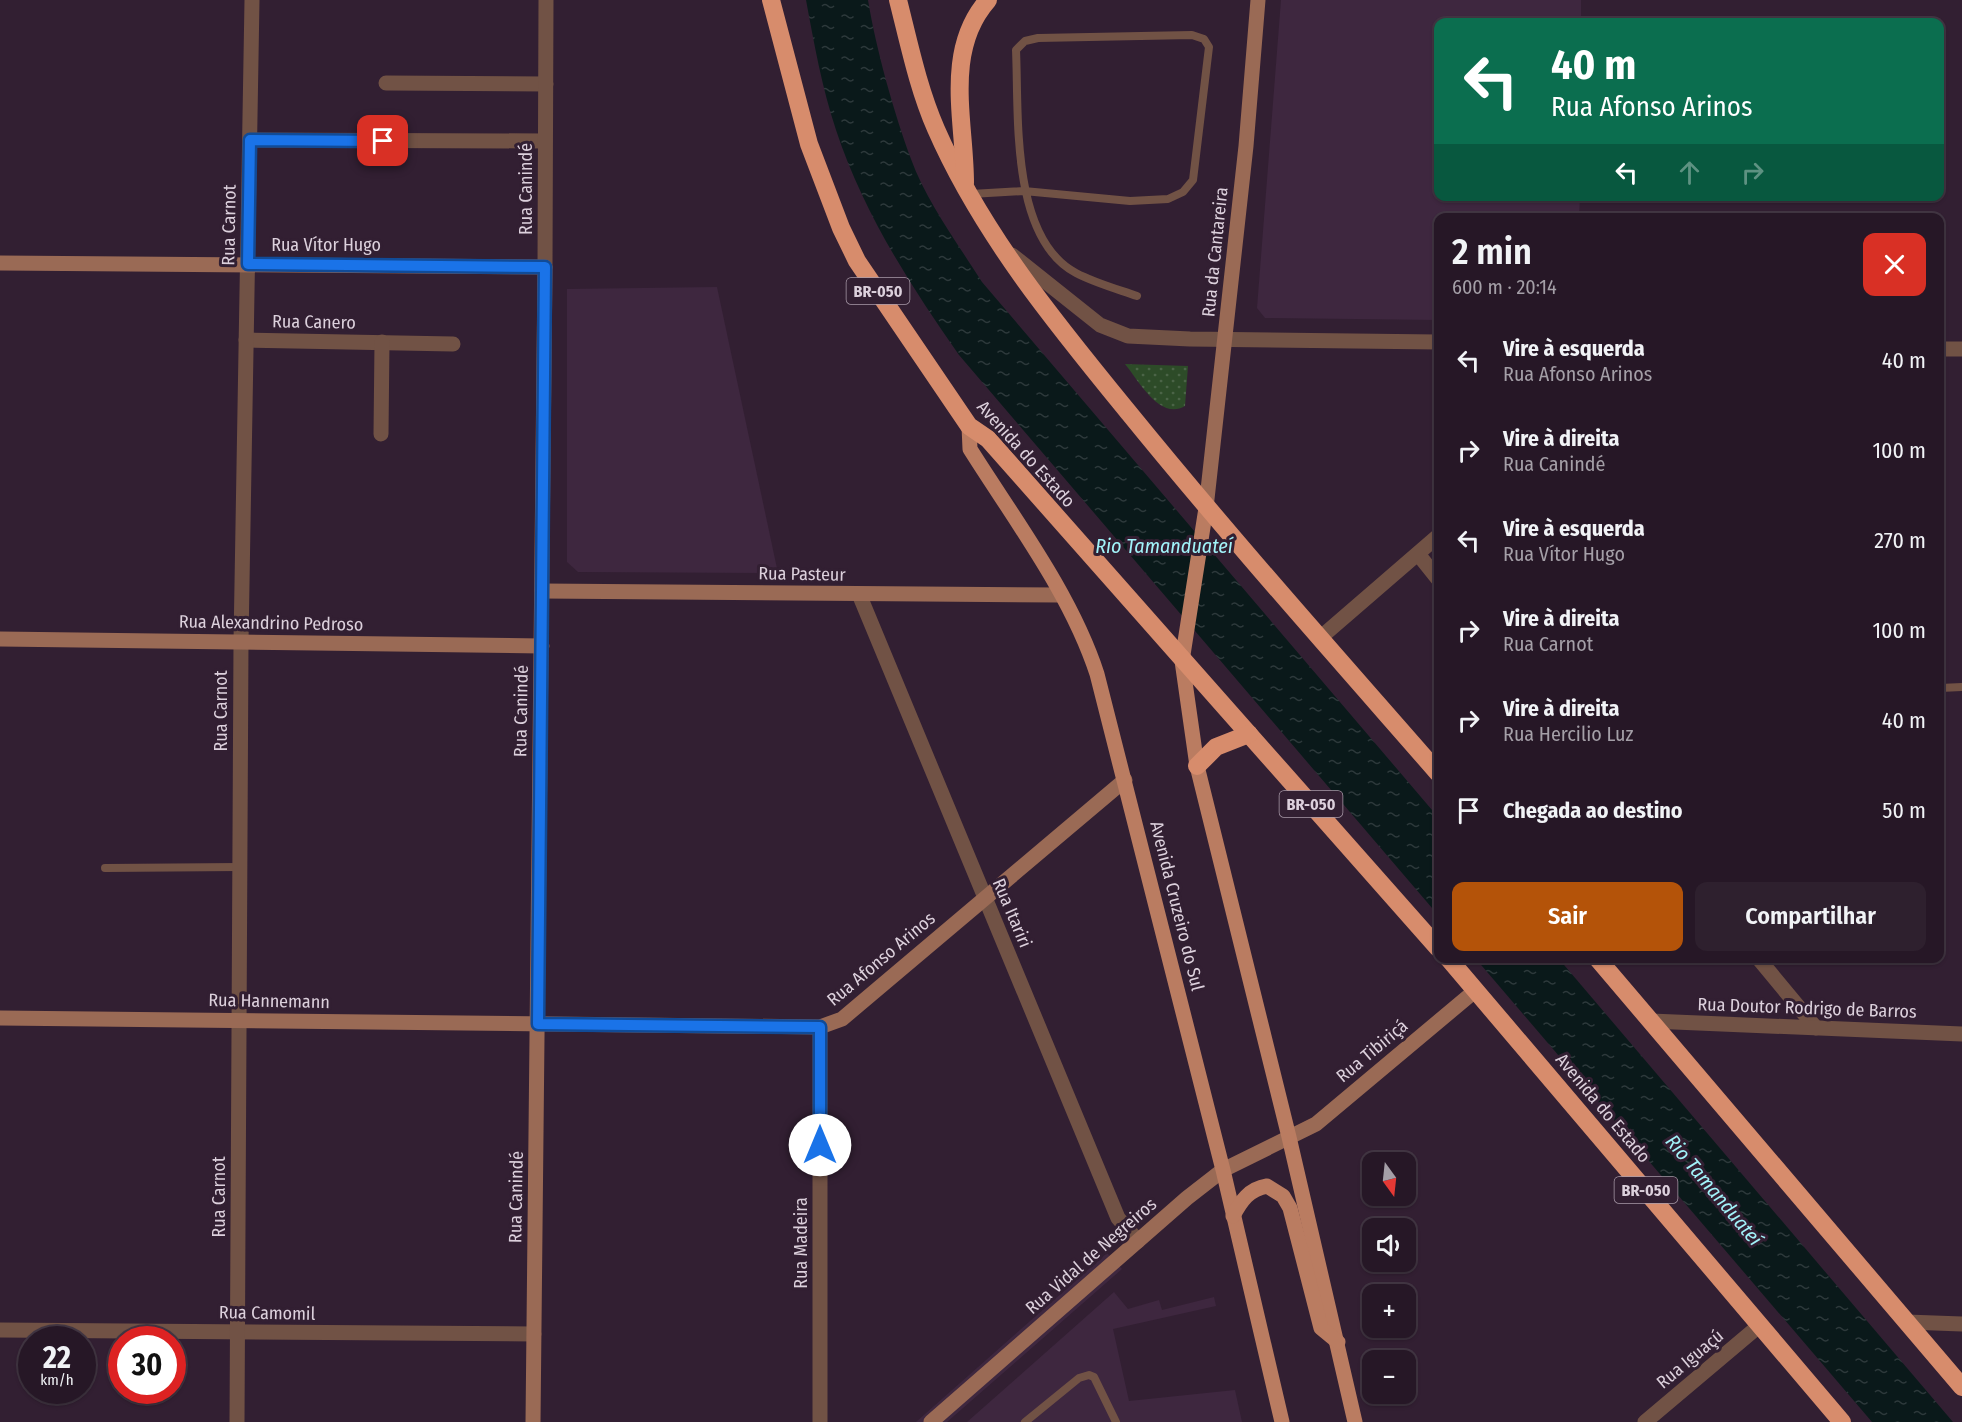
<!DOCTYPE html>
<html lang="pt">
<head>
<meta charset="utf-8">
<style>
  :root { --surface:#261726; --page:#2e202e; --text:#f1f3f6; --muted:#a49fa7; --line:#423643; --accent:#b45309 }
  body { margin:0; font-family:"Fira Sans Condensed",sans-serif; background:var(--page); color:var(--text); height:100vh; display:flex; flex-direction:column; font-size:22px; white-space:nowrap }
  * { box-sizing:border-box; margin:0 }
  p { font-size:20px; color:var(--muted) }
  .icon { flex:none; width:33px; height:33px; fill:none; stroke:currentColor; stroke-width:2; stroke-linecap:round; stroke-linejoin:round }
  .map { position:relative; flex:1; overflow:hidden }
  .side { position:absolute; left:1434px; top:213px; width:510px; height:750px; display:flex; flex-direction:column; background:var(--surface); border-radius:12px; box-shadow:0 2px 4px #0004,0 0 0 2px var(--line) }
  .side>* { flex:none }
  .hud { position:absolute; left:1434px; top:18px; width:510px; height:183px; border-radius:12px; box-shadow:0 2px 4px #0004,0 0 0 2px var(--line); background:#0b6e4f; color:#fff; overflow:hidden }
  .needle { width:39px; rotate:165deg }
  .fabs { position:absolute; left:1362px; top:1152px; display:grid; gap:12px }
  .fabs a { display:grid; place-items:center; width:54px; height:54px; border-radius:12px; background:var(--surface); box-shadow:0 2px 4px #0004,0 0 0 2px var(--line); font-size:30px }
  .speed { position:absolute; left:18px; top:1326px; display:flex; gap:12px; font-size:30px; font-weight:700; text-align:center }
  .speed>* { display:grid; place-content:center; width:78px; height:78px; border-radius:50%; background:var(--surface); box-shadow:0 2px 4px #0004,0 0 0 2px var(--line); line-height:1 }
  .speed small { font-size:15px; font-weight:400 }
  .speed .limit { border:9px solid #d22; background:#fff; color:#111 }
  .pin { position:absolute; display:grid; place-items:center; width:51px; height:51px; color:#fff; margin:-26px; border-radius:12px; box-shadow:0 3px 9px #0006 }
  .me { position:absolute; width:66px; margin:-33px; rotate:0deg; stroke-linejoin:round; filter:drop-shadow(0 0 4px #0008) }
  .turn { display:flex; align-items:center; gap:21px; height:126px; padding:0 18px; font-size:27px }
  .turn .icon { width:78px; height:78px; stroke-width:2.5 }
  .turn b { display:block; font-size:42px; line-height:51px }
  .lanes { display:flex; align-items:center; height:57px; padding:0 18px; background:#0003; justify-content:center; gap:30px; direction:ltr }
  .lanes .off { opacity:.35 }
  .round { display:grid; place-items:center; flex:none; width:63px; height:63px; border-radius:12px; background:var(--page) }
  .headline { display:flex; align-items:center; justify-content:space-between; height:102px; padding:0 18px }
  h1 { font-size:36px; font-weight:600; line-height:45px }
  .cta { display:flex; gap:12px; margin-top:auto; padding:12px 18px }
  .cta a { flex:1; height:69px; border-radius:12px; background:var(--accent); color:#fff; font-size:24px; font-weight:600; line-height:69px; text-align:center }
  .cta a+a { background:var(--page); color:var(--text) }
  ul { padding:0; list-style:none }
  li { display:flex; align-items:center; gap:18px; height:90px; padding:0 18px }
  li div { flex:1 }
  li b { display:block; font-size:22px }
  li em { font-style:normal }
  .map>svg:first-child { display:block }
  .built { fill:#3e273f }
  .grass { fill:url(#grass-dots) }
  .water { fill:url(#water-ripples) }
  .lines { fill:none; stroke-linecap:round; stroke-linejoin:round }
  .lane { stroke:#715245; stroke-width:8 }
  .street { stroke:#715245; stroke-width:15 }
  .secondary { stroke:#9a6a55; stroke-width:15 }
  .primary { stroke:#ba7c61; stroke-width:15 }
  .highway { stroke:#d78c6c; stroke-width:18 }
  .route-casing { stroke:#114b97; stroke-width:15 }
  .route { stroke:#1a73e8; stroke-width:10 }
  .labels { text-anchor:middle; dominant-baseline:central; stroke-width:6; stroke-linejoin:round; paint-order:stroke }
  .shield { fill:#321f32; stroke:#a99ba9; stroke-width:1.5 }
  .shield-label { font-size:16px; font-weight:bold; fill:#dcd0dc }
  .street-label { font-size:18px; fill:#dcd0dc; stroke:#321f32 }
  .water-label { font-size:20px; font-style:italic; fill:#a2f3f9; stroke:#321f32 }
</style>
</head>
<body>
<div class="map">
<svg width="1962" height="1422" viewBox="0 0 1962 1422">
  <defs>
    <pattern id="grass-dots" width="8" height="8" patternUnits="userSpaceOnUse" patternTransform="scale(1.5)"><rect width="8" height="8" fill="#2d4b28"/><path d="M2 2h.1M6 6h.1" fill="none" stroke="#4b6447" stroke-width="1.8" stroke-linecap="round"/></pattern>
    <pattern id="water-ripples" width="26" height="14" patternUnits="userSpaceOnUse" patternTransform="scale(1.5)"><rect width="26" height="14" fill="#0a191a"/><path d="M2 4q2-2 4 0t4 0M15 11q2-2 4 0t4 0" fill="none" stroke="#2d393b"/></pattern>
  </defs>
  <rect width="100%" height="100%" fill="#321f32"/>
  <g class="built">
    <polygon points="1281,0 1581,0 1581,22 1438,22 1438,196 1580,197 1579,217 1438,218 1438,320 1265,318 1257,308"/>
    <polygon points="717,287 778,573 578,572 567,562 567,289"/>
    <polygon points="1107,1253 1122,1269 947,1422 916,1422"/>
    <polygon points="1114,1292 1128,1309 1159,1300 1162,1310 1214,1297 1216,1306 1113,1329 1129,1401 1235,1390 1242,1422 967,1422"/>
  </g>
  <path class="grass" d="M 1125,364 L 1188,366 L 1185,406 C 1160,421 1139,381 1125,364 Z"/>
  <g class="water">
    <path d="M 806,0 L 868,0 C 876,49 894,113 911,159 C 926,201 958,244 982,282 L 1438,817 L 1438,915 L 959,355 C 910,285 863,212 836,130 C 822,88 814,43 806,0 Z"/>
    <polygon points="1476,959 1559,959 1953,1422 1872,1422"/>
  </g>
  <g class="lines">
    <g class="lane">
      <path d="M 971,194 L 1024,191 L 1130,201 L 1168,199 L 1183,192 L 1193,180 L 1209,47 L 1204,39 L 1192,35 L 1038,38 L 1025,41 L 1016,50 C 1019,114 1010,238 1076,273 C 1095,283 1117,289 1137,296"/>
      <polyline points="1940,688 1962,687"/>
      <polyline points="105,868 240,867"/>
      <polyline points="1025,1422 1079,1378 1089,1375 1094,1377 1116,1422"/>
    </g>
    <g class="street">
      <polyline points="386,83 546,84"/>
      <polyline points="250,140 545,141"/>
      <polyline points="1012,255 1100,325 1128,336 1190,339 1438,342"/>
      <polyline points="545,267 546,0"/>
      <polyline points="246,340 453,344"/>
      <polyline points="1940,349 1962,349"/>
      <polyline points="381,434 382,342"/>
      <polyline points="1418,554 1438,579"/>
      <polyline points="859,594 1118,1218 1138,1241"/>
      <polyline points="1320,638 1438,536"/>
      <polyline points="1758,958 1816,1028"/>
      <polyline points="1651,1021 1962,1034"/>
      <polyline points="820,1027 820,1422"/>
      <polyline points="1907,1322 1962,1324"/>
      <polyline points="0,1330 534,1334"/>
      <polyline points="237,1422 241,642 252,0"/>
      <polyline points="1645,1422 1760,1325"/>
    </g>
    <g class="secondary">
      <polyline points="0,263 545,267 533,1422"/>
      <polyline points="1206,508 1246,146 1258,0"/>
      <polyline points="542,591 1061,595"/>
      <polyline points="0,639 542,646"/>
      <polyline points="0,1018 820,1027 842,1019 1125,780"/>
      <polyline points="931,1422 1187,1198 1223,1170 1316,1124 1476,990"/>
    </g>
    <g class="primary">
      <path d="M 969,426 L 970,449 C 1014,519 1071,594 1097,674 L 1223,1170 L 1282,1422"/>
      <polyline points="1206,508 1182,661 1197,766 1289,1137 1355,1422"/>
      <path d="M 1233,1216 C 1241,1201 1249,1189 1267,1186 L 1283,1196 L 1290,1208 L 1321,1328 L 1338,1342"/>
    </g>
    <g class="highway">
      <polyline points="771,0 809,144 841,228 857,261 969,426 988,439 1438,948"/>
      <path d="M 898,0 C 909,43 918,88 936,129 C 982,234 1057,325 1129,413 C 1229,536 1334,654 1438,773"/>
      <path d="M 965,183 C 965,122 943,51 988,0"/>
      <polyline points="1197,766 1216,747 1249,734"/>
      <polyline points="1448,958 1842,1422"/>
      <polyline points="1597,958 1962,1387"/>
    </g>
  </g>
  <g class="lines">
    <g class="route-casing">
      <polyline id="route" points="383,141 250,140 248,264 545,267 538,1024 820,1027 820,1145"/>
    </g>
    <use href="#route" class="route"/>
  </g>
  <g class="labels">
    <g class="shield">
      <rect x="846.5" y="278" width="63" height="26" rx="4.5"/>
      <rect x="1279.5" y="791" width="63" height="26" rx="4.5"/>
      <rect x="1614.5" y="1177" width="63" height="26" rx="4.5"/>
    </g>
    <g class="shield-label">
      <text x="878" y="291">BR-050</text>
      <text x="1311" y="804">BR-050</text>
      <text x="1646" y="1190">BR-050</text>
    </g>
    <g class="street-label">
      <text transform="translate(526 189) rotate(-90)">Rua Canindé</text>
      <text transform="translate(229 225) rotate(-89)">Rua Carnot</text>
      <text x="326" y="245">Rua Vítor Hugo</text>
      <text transform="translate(1215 252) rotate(-84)">Rua da Cantareira</text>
      <text transform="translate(314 322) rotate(1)">Rua Canero</text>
      <text transform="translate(1026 454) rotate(48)">Avenida do Estado</text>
      <text transform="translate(802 574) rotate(1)">Rua Pasteur</text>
      <text transform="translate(271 623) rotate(1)">Rua Alexandrino Pedroso</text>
      <text transform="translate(221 711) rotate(-90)">Rua Carnot</text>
      <text transform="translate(521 711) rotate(-89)">Rua Canindé</text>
      <text transform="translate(1177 906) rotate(76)">Avenida Cruzeiro do Sul</text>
      <text transform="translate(1012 913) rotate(67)">Rua Itariri</text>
      <text transform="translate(881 959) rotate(-40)">Rua Afonso Arinos</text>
      <text transform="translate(269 1001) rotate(1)">Rua Hannemann</text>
      <text transform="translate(1807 1008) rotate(2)">Rua Doutor Rodrigo de Barros</text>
      <text transform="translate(1372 1051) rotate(-40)">Rua Tibiriçá</text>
      <text transform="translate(1603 1108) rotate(50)">Avenida do Estado</text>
      <text transform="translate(219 1197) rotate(-90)">Rua Carnot</text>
      <text transform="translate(516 1197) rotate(-89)">Rua Canindé</text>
      <text transform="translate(801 1243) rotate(-90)">Rua Madeira</text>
      <text transform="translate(1091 1256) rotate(-41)">Rua Vidal de Negreiros</text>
      <text transform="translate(267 1313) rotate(1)">Rua Camomil</text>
      <text transform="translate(1690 1359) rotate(-40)">Rua Iguaçú</text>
    </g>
    <g class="water-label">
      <text x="1164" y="546">Rio Tamanduateí</text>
      <text transform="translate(1714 1190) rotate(50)">Rio Tamanduateí</text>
    </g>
  </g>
</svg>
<div class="fabs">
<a><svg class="needle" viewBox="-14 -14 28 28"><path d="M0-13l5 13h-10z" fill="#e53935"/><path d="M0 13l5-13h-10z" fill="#a49fa7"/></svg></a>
<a><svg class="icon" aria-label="sound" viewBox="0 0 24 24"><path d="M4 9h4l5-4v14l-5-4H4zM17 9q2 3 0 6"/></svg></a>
<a>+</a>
<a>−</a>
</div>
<div class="speed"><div>22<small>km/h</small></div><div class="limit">30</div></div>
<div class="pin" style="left:383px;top:141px;background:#d93025"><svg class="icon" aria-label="arrive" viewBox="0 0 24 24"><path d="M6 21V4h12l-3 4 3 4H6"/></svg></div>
<svg class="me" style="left:820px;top:1145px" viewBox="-20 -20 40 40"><circle r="19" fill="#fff"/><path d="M0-13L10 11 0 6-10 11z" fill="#1a73e8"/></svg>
<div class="hud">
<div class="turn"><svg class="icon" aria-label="left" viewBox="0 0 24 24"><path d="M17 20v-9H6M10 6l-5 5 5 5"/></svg><div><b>40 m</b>Rua Afonso Arinos</div></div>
<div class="lanes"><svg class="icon" aria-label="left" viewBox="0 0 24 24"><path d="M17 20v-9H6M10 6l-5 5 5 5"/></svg><svg class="icon off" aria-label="ahead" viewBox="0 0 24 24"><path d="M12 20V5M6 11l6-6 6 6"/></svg><svg class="icon off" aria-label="right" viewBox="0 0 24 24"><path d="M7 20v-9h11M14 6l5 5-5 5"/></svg></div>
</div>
<section class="side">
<div class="headline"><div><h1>2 min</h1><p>600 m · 20:14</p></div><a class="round" style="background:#d93025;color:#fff"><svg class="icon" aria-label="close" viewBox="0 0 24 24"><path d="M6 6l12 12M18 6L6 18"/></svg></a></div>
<ul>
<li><svg class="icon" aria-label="left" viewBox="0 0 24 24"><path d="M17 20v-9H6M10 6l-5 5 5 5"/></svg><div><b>Vire à esquerda</b><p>Rua Afonso Arinos</p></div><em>40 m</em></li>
<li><svg class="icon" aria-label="right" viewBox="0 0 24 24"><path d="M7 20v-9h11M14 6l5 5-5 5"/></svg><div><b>Vire à direita</b><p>Rua Canindé</p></div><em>100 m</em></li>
<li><svg class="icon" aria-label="left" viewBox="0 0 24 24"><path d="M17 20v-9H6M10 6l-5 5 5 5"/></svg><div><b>Vire à esquerda</b><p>Rua Vítor Hugo</p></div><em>270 m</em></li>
<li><svg class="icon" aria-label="right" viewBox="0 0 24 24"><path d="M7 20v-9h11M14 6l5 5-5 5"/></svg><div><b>Vire à direita</b><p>Rua Carnot</p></div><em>100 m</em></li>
<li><svg class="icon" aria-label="right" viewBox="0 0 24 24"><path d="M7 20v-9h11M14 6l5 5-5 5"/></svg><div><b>Vire à direita</b><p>Rua Hercilio Luz</p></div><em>40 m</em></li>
<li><svg class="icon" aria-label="arrive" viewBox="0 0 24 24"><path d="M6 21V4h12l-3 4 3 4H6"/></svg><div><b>Chegada ao destino</b></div><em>50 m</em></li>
</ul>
<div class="cta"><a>Sair</a><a>Compartilhar</a></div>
</section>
</div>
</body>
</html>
